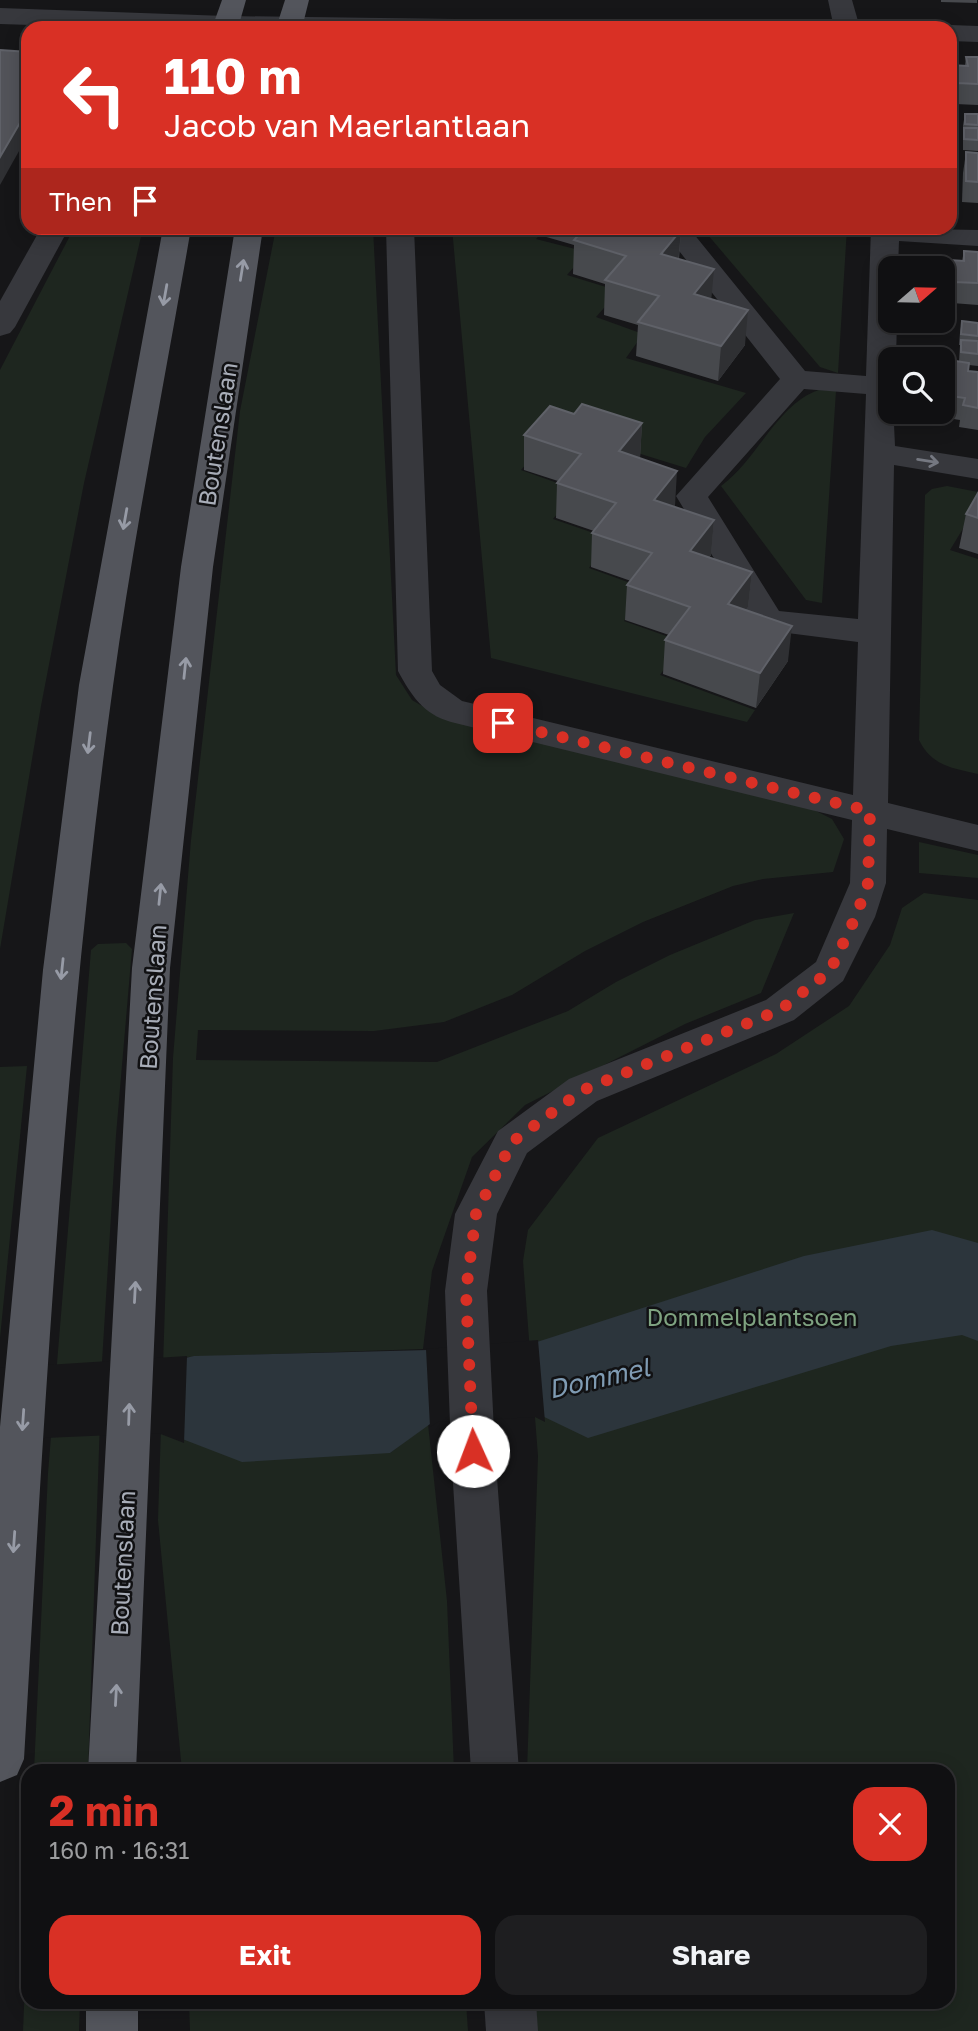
<!DOCTYPE html>
<html lang="en">
<head>
<meta charset="utf-8">
<style>
  :root { --surface:#101012; --page:#1e1e20; --text:#f1f3f6; --muted:#9c9d9f; --line:#303032; --accent:#d93025 }
  body { margin:0; font-family:"Golos Text",sans-serif; background:var(--page); color:var(--text); height:100vh; display:flex; flex-direction:column; font-size:26px; white-space:nowrap }
  * { box-sizing:border-box; margin:0 }
  p { font-size:23px; color:var(--muted) }
  .icon { flex:none; width:38px; height:38px; fill:none; stroke:currentColor; stroke-width:2; stroke-linecap:round; stroke-linejoin:round }
  .map { position:relative; flex:1; overflow:hidden }
  .details { position:absolute; left:21px; top:1764px; width:934px; height:245px; display:flex; flex-direction:column; background:var(--surface); border-radius:21px; box-shadow:0 4px 18px #0003,0 0 0 2px var(--line) }
  .details>* { flex:none }
  .hud { position:absolute; left:21px; top:21px; width:936px; height:214px; border-radius:21px; box-shadow:0 4px 18px #0003,0 0 0 2px var(--line); background:#d93025; color:#fff; overflow:hidden }
  .needle { width:46px; rotate:70deg }
  .fabs { position:absolute; left:878px; top:256px; display:grid; gap:14px }
  .fabs a { display:grid; place-items:center; width:77px; height:77px; border-radius:14px; background:var(--surface); box-shadow:0 4px 18px #0003,0 0 0 2px var(--line); font-size:35px }
  .pin { position:absolute; display:grid; place-items:center; width:60px; height:60px; color:#fff; margin:-30px; border-radius:14px; box-shadow:0 4px 10px #0006 }
  .me { position:absolute; width:77px; margin:-38px; rotate:358deg; stroke-linejoin:round; filter:drop-shadow(0 0 5px #0008) }
  .turn { display:flex; align-items:center; gap:24px; height:147px; padding:0 28px; font-size:32px }
  .turn .icon { width:91px; height:91px; stroke-width:2.5 }
  .turn b { display:block; font-size:49px; line-height:60px }
  .then { display:flex; align-items:center; height:66px; padding:0 28px; background:#0003; gap:14px; font-size:26px }
  .round { display:grid; place-items:center; flex:none; width:74px; height:74px; border-radius:21px; background:var(--page) }
  .overview { display:flex; align-items:center; justify-content:space-between; height:119px; padding:0 28px }
  h1 { font-size:42px; font-weight:700; line-height:52px; color:var(--accent) }
  .cta { display:flex; gap:14px; margin-top:auto; padding:14px 28px }
  .cta a { flex:1; height:80px; border-radius:21px; background:var(--accent); color:#fff; font-size:28px; font-weight:700; line-height:80px; text-align:center }
  .cta a+a { background:var(--page); color:var(--text) }
  .map>svg:first-child { display:block }
  .green { fill:#1e261f }
  .water { fill:#2c353c }
  .pier { fill:#161618 }
  .lines { fill:none; stroke-linecap:round; stroke-linejoin:round }
  .minor { fill:#37383d; fill-rule:evenodd }
  .major { fill:#53555c; fill-rule:evenodd }
  .wall { fill:#47494d }
  .shaded-wall { fill:#2f3033 }
  .building { fill:#525359; stroke:#5f6168; stroke-width:2 }
  .oneway { stroke:#979ba6 }
  .oneway2 { stroke:#757881 }
  .route { stroke:#d93025; stroke-width:12; stroke-dasharray:0 21.6 }
  .labels { text-anchor:middle; dominant-baseline:central; stroke-width:5; stroke-linejoin:round; paint-order:stroke }
  .street-label { font-size:24px; fill:#a8adb8; stroke:#111113 }
  .park-label { font-size:24px; fill:#7fa381; stroke:#111113 }
  .water-label { font-size:26px; font-style:italic; fill:#7f9bb3; stroke:#111113 }
</style>
</head>
<body>
<div class="map">
<svg width="978" height="2031" viewBox="0 0 978 2031">
  <rect width="100%" height="100%" fill="#161618"/>
  <g class="green">
    <polygon points="74,228 143,228 84,483 41,706 0,949 0,370"/>
    <polygon points="276,228 373,228 396,675 412,700 444,719 806,806 832,819 844,839 833,872 763,879 733,886 643,922 585,951 512,995 444,1022 374,1031 198,1030 196,1060 437,1062 568,1011 616,982 670,955 755,920 794,913 761,993 685,1024 525,1105 472,1157 432,1271 423,1349 187,1357 184,1439 390,1453 428,1424 447,1601 454,1771 182,1771 158,1520 173,1058 191,840 240,411"/>
    <polygon points="452,228 546,228 536,239 587,252 567,275 619,291 596,317 643,334 626,358 746,393 705,437 686,468 576,434 548,439 521,470 577,490 553,519 611,539 589,568 647,589 624,621 683,642 660,675 755,710 747,722 491,658"/>
    <polygon points="702,228 847,228 838,373 820,367"/>
    <path d="M 819,390 L 836,391 L 822,603 L 806,600 L 721,486 C 757,460 778,403 819,390 Z"/>
    <path d="M 947,486 L 978,492 L 978,513 L 973,512 L 950,550 L 978,559 L 978,774 C 952,768 932,766 919,740 L 925,495 L 932,489 Z"/>
    <polygon points="919,842 978,855 978,878 919,873"/>
    <polygon points="924,893 978,900 978,2031 518,2031 519,2002 948,2002 948,1771 527,1771 538,1456 523,1261 528,1230 598,1138 776,1054 849,1006 890,945 902,908"/>
    <polygon points="126,943 132,949 116,1135 102,1362 88,1771 34,1771 48,1473 91,950 98,944"/>
    <polygon points="27,1066 0,1338 0,1067"/>
    <polygon points="28,1912 28,2002 80,2002 79,2031 23,2031"/>
    <polygon points="189,2002 466,2002 468,2031 190,2031"/>
  </g>
  <polygon class="water" points="932,1230 978,1243 978,1341 962,1335 891,1346 588,1438 536,1413 437,1419 390,1453 242,1462 159,1430 181,1359 194,1356 428,1350 537,1342 804,1256"/>
  <g class="pier">
    <polygon points="538,1340 545,1422 535,1417 438,1422 430,1427 426,1349"/>
    <polygon points="187,1356 184,1443 158,1433 0,1440 0,1368"/>
  </g>
  <g class="lines">
    <g class="minor">
      <polygon points="828,0 852,0 860,28 834,28"/>
      <polygon points="0,8 226,16 530,20 539,23 543,28 125,28 0,24"/>
      <polygon points="950,25 978,26 978,42 950,41 950,28 941,28"/>
      <polygon points="41,228 69,228 15,327 10,333 0,336 0,301"/>
      <path d="M 386,228 L 414,228 L 432,671 L 440,685 L 462,701 L 853,795 L 858,642 L 757,629 L 676,496 L 780,379 L 661,228 L 689,228 L 805,371 L 866,376 L 871,228 L 978,230 L 978,246 L 899,241 L 898,268 L 891,268 L 891,320 L 897,320 L 896,359 L 891,359 L 895,446 L 978,459 L 978,479 L 894,465 L 888,803 L 978,825 L 978,851 L 887,829 L 886,883 L 875,917 L 843,981 L 794,1020 L 597,1101 L 527,1153 L 497,1214 L 487,1291 L 495,1451 L 519,1771 L 471,1771 L 451,1451 L 445,1291 L 455,1214 L 498,1131 L 569,1079 L 766,1000 L 816,962 L 850,883 L 852,820 L 451,722 C 423,714 411,695 398,671 ZM 804,389 L 866,394 L 858,619 L 779,611 L 708,497 Z"/>
      <polygon points="484,2002 536,2002 538,2031 486,2031"/>
    </g>
    <g class="major">
      <polygon points="222,0 246,0 238,28 212,28"/>
      <polygon points="285,0 309,0 302,28 276,28"/>
      <path d="M 163,228 L 191,228 C 165,380 134,533 113,686 C 64,1042 45,1401 24,1759 L 17,1775 L 0,1782 L 0,1427 L 43,970 L 79,685 Z"/>
      <polygon points="235,228 263,228 213,567 170,968 136,1771 88,1771 132,968 181,567"/>
      <rect x="86" y="2002" width="52" height="29"/>
    </g>
  </g>
  <g class="wall">
    <polygon points="941,0 977,0 977,3 941,2"/>
    <polygon points="966,57 978,57 978,105 955,104 954,110 950,110 950,65 965,65"/>
    <polygon points="965,114 978,114 978,151 963,150 963,125"/>
    <polygon points="966,152 978,153 978,203 962,202 963,173"/>
    <polygon points="543,228 673,228 681,230 679,259 711,299 745,345 718,381 636,356 638,325 604,315 605,284 573,274 574,245 543,236"/>
    <polygon points="964,251 978,252 978,305 952,303 950,315 943,314 943,268 933,268 935,259 962,261"/>
    <polygon points="962,321 978,323 978,366 969,365 968,371 978,372 978,430 959,427 960,420 928,415 928,411 943,411 943,359 959,362 960,345 959,345 960,333"/>
    <polygon points="574,414 642,423 640,458 675,506 674,507 714,520 711,555 709,558 752,572 748,607 746,610 788,661 756,708 663,674 665,640 669,635 625,620 627,585 631,581 591,567 592,533 594,531 556,518 557,483 558,481 524,470 524,435"/>
    <polygon points="978,493 978,554 959,548 966,514"/>
  </g>
  <g class="shaded-wall">
    <polygon points="28,109 28,135 0,185 0,157"/>
    <polygon points="681,230 678,264 661,254"/>
    <polygon points="714,269 711,303 694,294"/>
    <polygon points="748,310 745,345 718,381 721,346"/>
    <polygon points="642,423 640,458 617,486 619,451"/>
    <polygon points="677,471 675,506 651,535 654,500"/>
    <polygon points="714,520 711,555 688,586 690,551"/>
    <polygon points="752,572 748,607 725,639 728,604"/>
    <polygon points="792,626 788,661 756,708 760,673"/>
  </g>
  <g class="building">
    <polygon points="0,50 28,52 28,109 0,157"/>
    <polygon points="966,57 978,57 978,84 957,83 957,89 950,89 950,65 968,66"/>
    <polygon points="965,114 978,114 978,125 965,124"/>
    <polygon points="964,128 978,128 978,140 964,139"/>
    <polygon points="966,152 978,153 978,182 966,181"/>
    <polygon points="585,228 673,228 681,230 661,254 714,269 694,294 748,310 721,346 638,322 659,296 605,280 626,256 574,240"/>
    <polygon points="964,251 978,252 978,283 954,282 954,293 943,292 943,268 934,268 935,259 964,261"/>
    <polygon points="962,321 978,323 978,336 961,334"/>
    <polygon points="961,340 978,341 978,354 961,352"/>
    <polygon points="943,359 969,363 968,371 978,372 978,408 963,405 965,398 943,395"/>
    <polygon points="582,404 642,423 619,451 677,471 654,500 714,520 690,551 752,572 728,604 792,626 760,673 665,640 690,607 627,585 652,553 592,533 616,503 557,483 581,454 524,435 550,406 574,414"/>
    <polygon points="978,493 978,518 966,514"/>
  </g>
  <defs><path id="oneway-shaft" d="M-6 0H5M1.5-3L5.5 0L1.5 3" fill="none" stroke-width="1.6" stroke-linecap="round" stroke-linejoin="round" transform="scale(1.75)"/></defs>
  <g class="oneway">
    <use href="#oneway-shaft" transform="translate(242 270) rotate(-81)"/>
    <use href="#oneway-shaft" transform="translate(165 295) rotate(100)"/>
    <use href="#oneway-shaft" transform="translate(125 519) rotate(100)"/>
    <use href="#oneway-shaft" transform="translate(185 668) rotate(-84)"/>
    <use href="#oneway-shaft" transform="translate(89 743) rotate(97)"/>
    <use href="#oneway-shaft" transform="translate(160 894) rotate(-84)"/>
    <use href="#oneway-shaft" transform="translate(62 969) rotate(96)"/>
    <use href="#oneway-shaft" transform="translate(135 1292) rotate(-87)"/>
    <use href="#oneway-shaft" transform="translate(129 1414) rotate(-88)"/>
    <use href="#oneway-shaft" transform="translate(23 1420) rotate(94)"/>
    <use href="#oneway-shaft" transform="translate(14 1542) rotate(94)"/>
    <use href="#oneway-shaft" transform="translate(116 1695) rotate(-87)"/>
  </g>
  <use class="oneway2" href="#oneway-shaft" transform="translate(928 461) rotate(9)"/>
  <g class="lines">
    <polyline class="route" points="473,1451 466,1291 476,1214 512,1142 583,1090 780,1010 830,971 856,916 868,883 870,811 503,723"/>
  </g>
  <g class="labels">
    <g class="street-label">
      <text transform="translate(217 434) rotate(-81)">Boutenslaan</text>
      <text transform="translate(152 997) rotate(-86)">Boutenslaan</text>
      <text transform="translate(122 1563) rotate(-87)">Boutenslaan</text>
    </g>
    <g class="park-label">
      <text x="752" y="1316">Dommelplantsoen</text>
    </g>
    <g class="water-label">
      <text transform="translate(599 1378) rotate(-13)">Dommel</text>
    </g>
  </g>
</svg>
<div class="fabs">
<a><svg class="needle" viewBox="-14 -14 28 28"><path d="M0-13l5 13h-10z" fill="#e53935"/><path d="M0 13l5-13h-10z" fill="#9c9d9f"/></svg></a>
<a><svg class="icon" aria-label="search" viewBox="0 0 24 24"><circle cx="10" cy="10" r="6"/><path d="M15 15l6 6"/></svg></a>
</div>
<div class="pin" style="left:503px;top:723px;background:#d93025"><svg class="icon" aria-label="arrive" viewBox="0 0 24 24"><path d="M6 21V4h12l-3 4 3 4H6"/></svg></div>
<svg class="me" style="left:473px;top:1451px" viewBox="-20 -20 40 40"><circle r="19" fill="#fff"/><path d="M0-13L10 11 0 6-10 11z" fill="#d93025"/></svg>
<div class="hud">
<div class="turn"><svg class="icon" aria-label="left" viewBox="0 0 24 24"><path d="M17 20v-9H6M10 6l-5 5 5 5"/></svg><div><b>110 m</b>Jacob van Maerlantlaan</div></div>
<div class="then">Then<svg class="icon" aria-label="arrive" viewBox="0 0 24 24"><path d="M6 21V4h12l-3 4 3 4H6"/></svg></div>
</div>
<section class="details">
<div class="overview"><div><h1>2 min</h1><p>160 m · 16:31</p></div><a class="round" style="background:#d93025;color:#fff"><svg class="icon" aria-label="close" viewBox="0 0 24 24"><path d="M6 6l12 12M18 6L6 18"/></svg></a></div>
<div class="cta"><a>Exit</a><a>Share</a></div>
</section>
</div>
</body>
</html>
